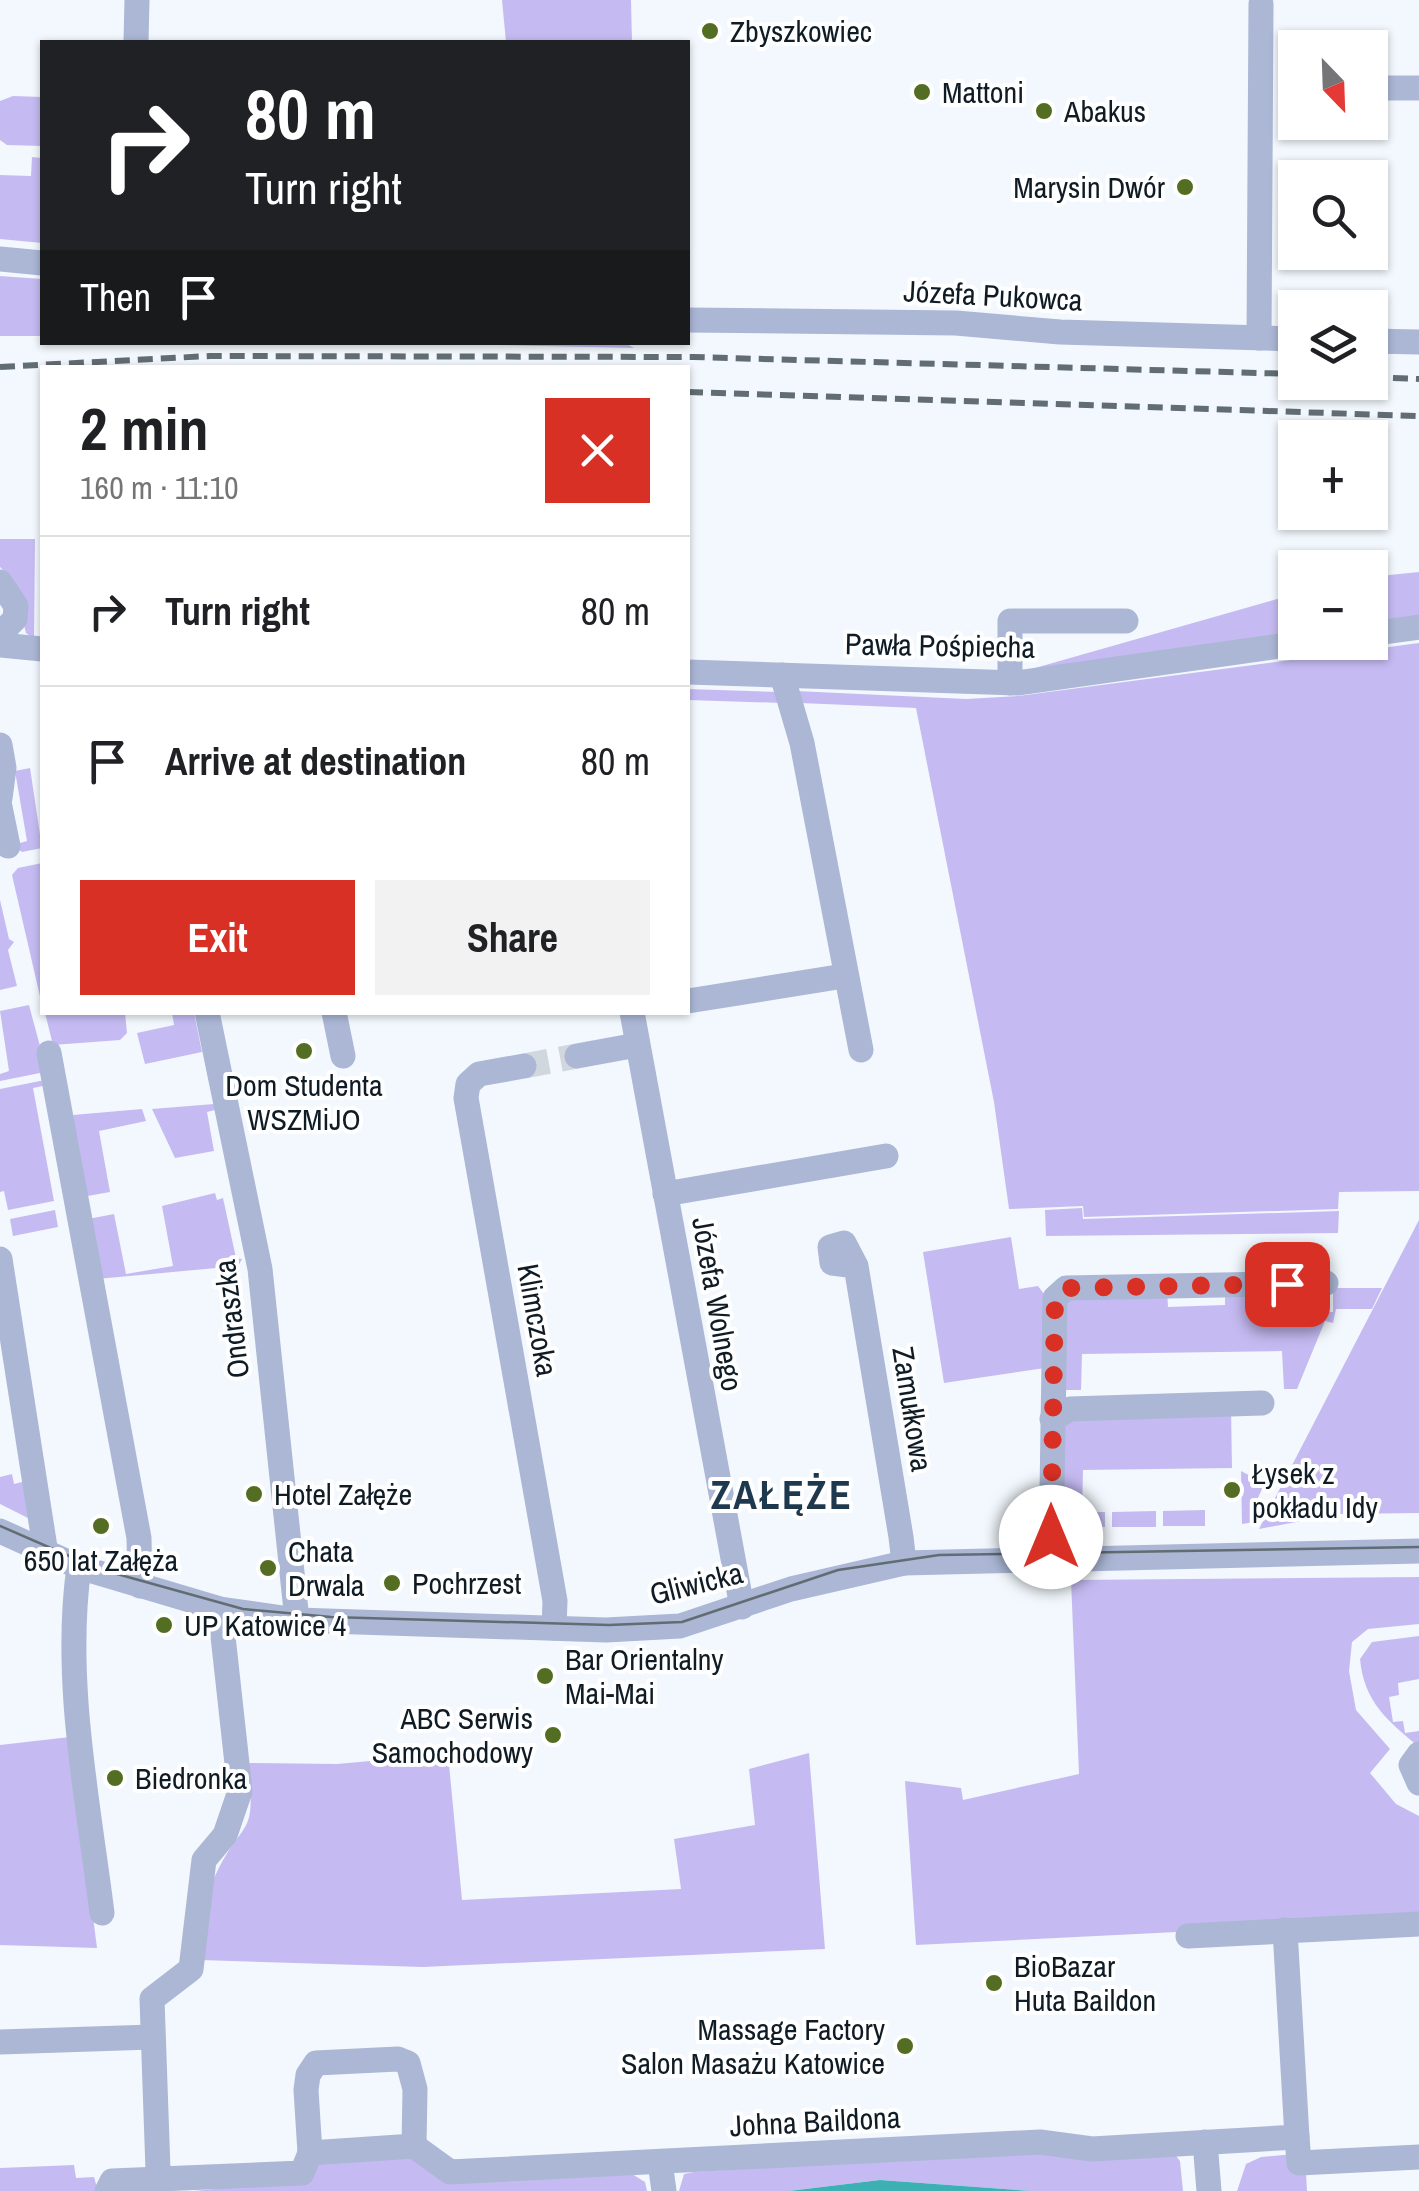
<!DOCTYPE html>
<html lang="en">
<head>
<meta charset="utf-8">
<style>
  :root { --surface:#fff; --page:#f2f2f2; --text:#202124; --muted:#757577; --line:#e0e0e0; --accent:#d93025 }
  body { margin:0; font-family:"Archivo Narrow",sans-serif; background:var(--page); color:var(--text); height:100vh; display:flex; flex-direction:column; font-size:38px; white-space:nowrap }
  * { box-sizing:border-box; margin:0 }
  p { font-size:32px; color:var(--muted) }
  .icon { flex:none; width:55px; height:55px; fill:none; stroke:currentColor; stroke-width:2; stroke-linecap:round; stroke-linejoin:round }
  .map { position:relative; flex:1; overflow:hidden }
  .panel { position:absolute; left:40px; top:365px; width:650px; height:650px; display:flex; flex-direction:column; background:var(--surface); border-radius:0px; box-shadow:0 2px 8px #0004 }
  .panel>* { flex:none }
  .guide { position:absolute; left:40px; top:40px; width:650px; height:305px; border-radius:0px; box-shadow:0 2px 8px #0004; background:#202124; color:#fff; overflow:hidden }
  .needle { width:65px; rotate:157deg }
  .controls { position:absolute; left:1278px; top:30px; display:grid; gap:20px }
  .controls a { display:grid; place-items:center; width:110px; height:110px; border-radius:0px; background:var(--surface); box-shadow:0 2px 8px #0004; font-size:50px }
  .pin { position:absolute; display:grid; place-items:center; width:85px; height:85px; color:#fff; margin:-42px; border-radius:20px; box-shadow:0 5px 15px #0006 }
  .me { position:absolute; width:110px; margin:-55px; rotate:0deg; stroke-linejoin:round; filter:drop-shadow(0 0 8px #0008) }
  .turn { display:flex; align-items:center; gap:35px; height:210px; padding:0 40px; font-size:45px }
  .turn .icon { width:130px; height:130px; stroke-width:2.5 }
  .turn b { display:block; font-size:70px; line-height:85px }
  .then { display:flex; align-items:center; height:95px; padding:0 40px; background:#0003; gap:20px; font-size:38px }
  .round { display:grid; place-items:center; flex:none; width:105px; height:105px; border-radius:0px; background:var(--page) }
  .summary { display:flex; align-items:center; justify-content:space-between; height:170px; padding:0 40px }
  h1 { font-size:60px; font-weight:800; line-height:75px }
  .primary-button { display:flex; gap:20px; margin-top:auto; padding:20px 40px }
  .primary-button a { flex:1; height:115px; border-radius:0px; background:var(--accent); color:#fff; font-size:40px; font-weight:800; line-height:115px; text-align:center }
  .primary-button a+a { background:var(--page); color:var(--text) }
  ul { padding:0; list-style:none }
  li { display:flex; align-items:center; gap:30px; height:150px; padding:0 40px; border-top:2px solid var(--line) }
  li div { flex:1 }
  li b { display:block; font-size:38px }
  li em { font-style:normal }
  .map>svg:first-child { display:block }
  .green { fill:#c5bbf2 }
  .water { fill:#3db0b4 }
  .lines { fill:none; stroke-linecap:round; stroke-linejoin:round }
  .minor-tunnel { stroke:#d0d7dd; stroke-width:25; stroke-dasharray:25 12; stroke-linecap:butt }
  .minor { stroke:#abb7d5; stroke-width:25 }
  .tram { stroke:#626c73; stroke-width:2.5 }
  .rail { stroke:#626c73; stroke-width:6; stroke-dasharray:15 8; stroke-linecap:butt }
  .route { stroke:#d93025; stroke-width:18; stroke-dasharray:0 32.4 }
  .poi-dot { fill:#536e22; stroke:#fff; stroke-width:4 }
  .labels { text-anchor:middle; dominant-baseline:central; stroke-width:8; stroke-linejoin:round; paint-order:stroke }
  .poi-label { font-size:30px; fill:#101c25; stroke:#fff; text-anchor:start }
  .street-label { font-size:30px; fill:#101c25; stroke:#fff }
  .district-label { font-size:40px; font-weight:bold; letter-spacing:2.5px; fill:#1e384d; stroke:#fff }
</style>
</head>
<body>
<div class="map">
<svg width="1419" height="2191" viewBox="0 0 1419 2191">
  <rect width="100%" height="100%" fill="#f2f8fd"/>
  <g class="green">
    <polygon points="502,0 631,0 632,42 506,42"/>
    <polygon points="13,96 42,97 42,146 7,145 0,140 0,101"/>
    <polygon points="32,157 42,158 42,243 0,239 0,175 31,176"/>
    <polygon points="0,276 42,279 42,336 0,336"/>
    <polygon points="625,343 634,348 399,343 625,342"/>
    <polygon points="0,539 35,539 34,639 26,633 12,579 0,567"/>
    <polygon points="1419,572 1419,619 1370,626 1370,577"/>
    <polygon points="1295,594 1295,636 1021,672"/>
    <polygon points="1419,643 1419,1191 1339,1192 1338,1209 1084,1217 1083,1206 1009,1209 994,1102 916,708 801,703 796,691 966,699 1018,696"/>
    <polygon points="688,689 778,692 782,703 688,700"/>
    <polygon points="30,768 42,848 22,852 13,845 27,841 15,771"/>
    <polygon points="42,863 42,1005 12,875 18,868"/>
    <polygon points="0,900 9,939 14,942 8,950 17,986 0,990"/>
    <polygon points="29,1005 45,1065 40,1073 0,1081 0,1074 9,1071 0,1011"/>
    <polygon points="45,1013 125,1013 127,1033 120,1040 53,1045"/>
    <polygon points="172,1013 194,1013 202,1052 145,1064 137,1033 174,1025"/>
    <polygon points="45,1080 48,1085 33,1088 54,1201 8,1210 4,1191 0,1192 0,1089"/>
    <polygon points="214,1104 215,1110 207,1112 214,1151 175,1158 152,1109"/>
    <polygon points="142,1109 146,1121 99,1131 110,1192 82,1197 73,1115"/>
    <polygon points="215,1193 217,1200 223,1198 236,1258 242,1259 238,1266 97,1279 88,1219 114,1214 126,1274 173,1266 162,1206"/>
    <polygon points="1082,1208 1083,1219 1339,1211 1338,1233 1046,1236 1045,1210"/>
    <polygon points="55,1210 58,1227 13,1236 10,1219"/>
    <polygon points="1419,1220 1419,1513 1339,1514 1259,1529"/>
    <polygon points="1011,1237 1019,1289 1038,1286 1047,1298 1045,1368 944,1383 923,1252"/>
    <polygon points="1333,1288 1382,1288 1372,1309 1336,1309 1333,1323 1325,1321 1297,1389 1284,1389 1282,1351 1082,1354 1081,1390 1057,1390 1059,1301 1167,1291 1168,1307 1225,1305 1225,1290 1298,1289 1298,1313 1333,1312"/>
    <polygon points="1231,1408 1232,1468 1083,1470 1082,1512 1105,1512 1105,1527 1057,1528 1057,1422"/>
    <polygon points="1241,1471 1275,1489 1262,1489 1257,1500 1263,1511 1255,1522 1242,1524"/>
    <polygon points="12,1474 14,1484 30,1480 32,1520 0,1504 0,1477"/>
    <polygon points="1205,1510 1205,1526 1163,1526 1163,1511"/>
    <polygon points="1156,1511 1156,1527 1112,1527 1112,1512"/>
    <polygon points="1419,1577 1419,1624 1368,1629 1352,1642 1349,1671 1356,1710 1390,1749 1370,1773 1396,1804 1419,1816 1419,1920 916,1945 905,1781 961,1788 963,1800 1079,1774 1071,1580"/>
    <path d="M 1419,1636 L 1419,1679 L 1398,1683 L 1399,1695 L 1389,1697 L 1393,1722 L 1403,1721 L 1405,1733 L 1419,1731 L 1419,1747 C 1387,1720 1364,1702 1360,1659 L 1372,1642 Z"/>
    <polygon points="70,1737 97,1948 0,1945 0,1745"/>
    <path d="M 809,1753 L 825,1949 L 423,1967 L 200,1960 C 204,1934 204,1899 215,1876 C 243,1816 258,1840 247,1763 L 337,1764 L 448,1754 L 462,1900 L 681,1889 L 674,1839 L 755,1825 L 749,1769 Z"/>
    <polygon points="1040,2151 1176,2156 1180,2161 1183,2191 1031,2191 880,2180 789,2191 679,2191 684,2174 694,2172"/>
    <polygon points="1305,2153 1307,2191 1237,2191 1246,2164 1261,2157"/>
    <polygon points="399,2155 632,2174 645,2182 647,2191 194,2191 312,2179 317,2160"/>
    <polygon points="74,2165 76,2178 94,2177 98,2191 0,2191 0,2168"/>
  </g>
  <polygon class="water" points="880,2180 1031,2191 789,2191"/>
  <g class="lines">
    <polyline class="minor-tunnel" points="524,1066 577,1056"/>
    <g class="minor">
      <polyline points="136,42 137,0"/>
      <polyline points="1381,88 1419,88"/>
      <polyline points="0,259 42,263"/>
      <polyline points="688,320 956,323 1060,332 1295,339"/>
      <polyline points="1259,338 1261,4"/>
      <polyline points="1370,341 1419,342"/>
      <polyline points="0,582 16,606 15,619 0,634"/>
      <polyline points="1370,634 1419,627"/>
      <polyline points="0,645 42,649"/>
      <polyline points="688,672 1017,683 1309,642"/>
      <polyline points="782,675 802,743 861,1050"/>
      <polyline points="1010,683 1010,621 1126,621"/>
      <polyline points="0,745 4,768 0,798"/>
      <polyline points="0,807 8,846"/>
      <polyline points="688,1001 844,976"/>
      <polyline points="207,1012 260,1269 297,1620"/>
      <polyline points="334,1012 343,1056"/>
      <polyline points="632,1012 742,1607"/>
      <polyline points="49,1053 139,1538 140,1586"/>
      <polyline points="577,1056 637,1045"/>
      <polyline points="524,1066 479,1074 468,1084 466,1098 555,1601 554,1628"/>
      <polyline points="665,1194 886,1156"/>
      <polyline points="0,1259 46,1554"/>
      <polyline points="856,1266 832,1263 830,1247 844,1243 856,1266 901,1537 904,1563"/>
      <polyline points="1052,1419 1070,1409 1262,1403"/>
      <polyline points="0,1531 79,1567 220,1609 297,1620 606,1630 680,1626 791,1589 904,1563 1419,1551"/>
      <polyline points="1051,1557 1055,1298 1066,1288 1326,1283"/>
      <path d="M 79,1567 C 63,1679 88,1801 102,1913"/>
      <polyline points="1419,1754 1411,1765 1419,1783"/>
      <polyline points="1188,1936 1419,1924"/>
      <polyline points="0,2042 152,2037"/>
      <polyline points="1297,2137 1299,2163 1419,2157"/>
      <polyline points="1205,2142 1209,2191"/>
      <polyline points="310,2153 306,2090 308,2075 316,2063 398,2059 408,2063 415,2089 414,2146"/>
      <polyline points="660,2162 664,2191"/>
      <polyline points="107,2191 112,2181 302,2173 310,2153 414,2146 450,2172 1040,2142 1092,2149 1297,2137 1285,1930"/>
      <polyline points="149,2191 158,2170 152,1999 191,1969 204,1860 225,1835 240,1791 220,1609"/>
    </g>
    <polyline class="tram" points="0,1526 99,1569 243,1609 331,1617 609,1625 682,1622 838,1570 939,1555 1419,1547"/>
    <g class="rail">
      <polyline points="0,367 210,356 693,357 1295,374"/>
      <polyline points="1370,377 1419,379"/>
      <polyline points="688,392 1419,416"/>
    </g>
  </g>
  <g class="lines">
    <polyline class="route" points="1051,1537 1055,1298 1066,1288 1287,1284"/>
  </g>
  <g class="poi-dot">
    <circle cx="710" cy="31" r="10"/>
    <circle cx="922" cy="92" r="10"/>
    <circle cx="1044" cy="111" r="10"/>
    <circle cx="1185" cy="187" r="10"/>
    <circle cx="304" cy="1051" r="10"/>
    <circle cx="1232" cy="1490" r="10"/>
    <circle cx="254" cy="1494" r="10"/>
    <circle cx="101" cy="1526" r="10"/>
    <circle cx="268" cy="1568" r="10"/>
    <circle cx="392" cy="1583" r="10"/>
    <circle cx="164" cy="1625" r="10"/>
    <circle cx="545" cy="1676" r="10"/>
    <circle cx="553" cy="1735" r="10"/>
    <circle cx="115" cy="1778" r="10"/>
    <circle cx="994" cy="1983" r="10"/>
    <circle cx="905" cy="2046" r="10"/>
  </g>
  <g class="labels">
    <g class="poi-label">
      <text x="730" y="31">Zbyszkowiec</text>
      <text x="942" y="92">Mattoni</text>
      <text x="1064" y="111">Abakus</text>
      <text x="1165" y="187" text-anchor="end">Marysin Dwór</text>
      <text x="304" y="1085" text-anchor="middle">Dom Studenta<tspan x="304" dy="34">WSZMiJO</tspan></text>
      <text x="1252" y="1473">Łysek z<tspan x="1252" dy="34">pokładu Idy</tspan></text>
      <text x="274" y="1494">Hotel Załęże</text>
      <text x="288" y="1551">Chata<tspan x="288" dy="34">Drwala</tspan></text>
      <text x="101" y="1560" text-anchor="middle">650 lat Załęża</text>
      <text x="412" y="1583">Pochrzest</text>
      <text x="184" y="1625">UP Katowice 4</text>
      <text x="565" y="1659">Bar Orientalny<tspan x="565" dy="34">Mai-Mai</tspan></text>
      <text x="533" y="1718" text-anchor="end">ABC Serwis<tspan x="533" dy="34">Samochodowy</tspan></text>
      <text x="135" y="1778">Biedronka</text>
      <text x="1014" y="1966">BioBazar<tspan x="1014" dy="34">Huta Baildon</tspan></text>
      <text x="885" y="2029" text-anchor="end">Massage Factory<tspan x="885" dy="34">Salon Masażu Katowice</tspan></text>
    </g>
    <g class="street-label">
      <text transform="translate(993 295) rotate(3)">Józefa Pukowca</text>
      <text transform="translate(940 645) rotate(1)">Pawła Pośpiecha</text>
      <text transform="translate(718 1304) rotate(80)">Józefa Wolnego</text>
      <text transform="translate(231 1319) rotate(-97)">Ondraszka</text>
      <text transform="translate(538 1320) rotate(80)">Klimczoka</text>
      <text transform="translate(913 1409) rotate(81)">Zamułkowa</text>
      <text transform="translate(696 1583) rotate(-14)">Gliwicka</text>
      <text transform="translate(815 2121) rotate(-3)">Johna Baildona</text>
    </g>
    <g class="district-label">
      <text x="782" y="1494">ZAŁĘŻE</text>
    </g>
  </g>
</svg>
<div class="controls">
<a><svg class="needle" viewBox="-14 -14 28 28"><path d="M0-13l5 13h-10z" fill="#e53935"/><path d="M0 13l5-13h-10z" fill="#757577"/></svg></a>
<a><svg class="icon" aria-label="search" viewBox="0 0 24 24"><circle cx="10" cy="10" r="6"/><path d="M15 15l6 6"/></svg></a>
<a><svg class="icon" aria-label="layers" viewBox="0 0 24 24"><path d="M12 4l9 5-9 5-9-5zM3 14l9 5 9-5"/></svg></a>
<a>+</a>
<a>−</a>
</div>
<div class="pin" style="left:1287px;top:1284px;background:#d93025"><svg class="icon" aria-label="arrive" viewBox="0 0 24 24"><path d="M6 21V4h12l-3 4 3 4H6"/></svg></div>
<svg class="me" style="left:1051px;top:1537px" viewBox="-20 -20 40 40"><circle r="19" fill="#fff"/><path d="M0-13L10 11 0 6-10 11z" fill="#d93025"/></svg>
<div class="guide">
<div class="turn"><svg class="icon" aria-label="right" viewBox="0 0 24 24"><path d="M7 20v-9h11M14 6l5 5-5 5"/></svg><div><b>80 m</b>Turn right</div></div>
<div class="then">Then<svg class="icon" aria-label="arrive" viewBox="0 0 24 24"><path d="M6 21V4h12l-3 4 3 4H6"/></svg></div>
</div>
<section class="panel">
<div class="summary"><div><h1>2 min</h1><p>160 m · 11:10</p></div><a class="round" style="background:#d93025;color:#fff"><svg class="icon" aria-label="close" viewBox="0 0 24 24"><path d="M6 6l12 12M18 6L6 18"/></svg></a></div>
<ul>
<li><svg class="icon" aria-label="right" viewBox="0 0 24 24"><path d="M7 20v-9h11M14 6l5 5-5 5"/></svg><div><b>Turn right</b></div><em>80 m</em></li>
<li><svg class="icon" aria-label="arrive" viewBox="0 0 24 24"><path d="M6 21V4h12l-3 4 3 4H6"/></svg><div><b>Arrive at destination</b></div><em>80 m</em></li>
</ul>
<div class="primary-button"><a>Exit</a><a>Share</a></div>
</section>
</div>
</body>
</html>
